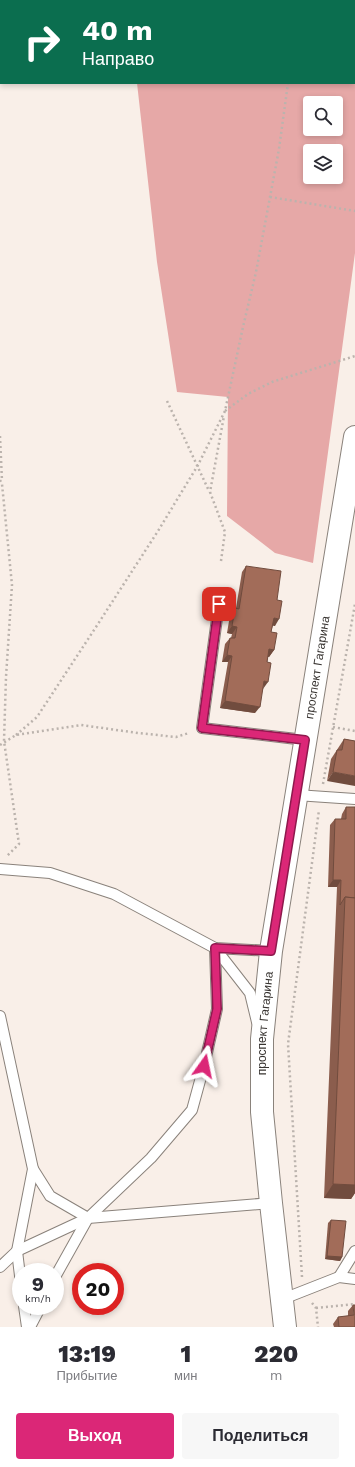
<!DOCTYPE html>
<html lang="ru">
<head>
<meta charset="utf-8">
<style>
  :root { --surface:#fff; --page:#f7f7f7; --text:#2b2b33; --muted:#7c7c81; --accent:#db2777 }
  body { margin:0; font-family:"Work Sans",sans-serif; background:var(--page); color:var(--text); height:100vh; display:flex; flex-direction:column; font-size:15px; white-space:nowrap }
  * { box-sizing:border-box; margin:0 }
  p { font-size:13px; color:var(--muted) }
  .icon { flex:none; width:22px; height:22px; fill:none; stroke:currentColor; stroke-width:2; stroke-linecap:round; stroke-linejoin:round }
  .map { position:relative; height:1327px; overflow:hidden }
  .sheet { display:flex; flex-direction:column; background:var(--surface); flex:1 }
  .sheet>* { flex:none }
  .guide { position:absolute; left:0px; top:0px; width:355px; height:84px; box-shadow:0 2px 6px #0003; background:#0b6e4f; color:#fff; overflow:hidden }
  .controls { position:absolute; left:303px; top:96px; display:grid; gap:8px }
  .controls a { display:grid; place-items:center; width:40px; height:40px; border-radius:4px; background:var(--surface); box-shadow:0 2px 6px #0003; font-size:20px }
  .speed { position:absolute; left:12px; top:1263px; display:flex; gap:8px; font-size:20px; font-weight:700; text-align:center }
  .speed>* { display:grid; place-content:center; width:52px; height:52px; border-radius:50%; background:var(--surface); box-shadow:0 2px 6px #0003; line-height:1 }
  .speed small { font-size:10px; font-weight:400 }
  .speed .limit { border:6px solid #d22; background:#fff; color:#111 }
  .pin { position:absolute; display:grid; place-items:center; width:34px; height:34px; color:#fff; margin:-17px; border-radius:8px; box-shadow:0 2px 6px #0006 }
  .me { position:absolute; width:44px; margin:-22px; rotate:12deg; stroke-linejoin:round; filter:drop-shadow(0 0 3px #0008) }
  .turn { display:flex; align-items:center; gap:14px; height:84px; padding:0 16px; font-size:18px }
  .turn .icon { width:52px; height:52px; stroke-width:2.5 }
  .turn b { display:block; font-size:28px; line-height:34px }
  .eta { display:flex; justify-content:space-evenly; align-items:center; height:68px; text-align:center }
  .eta b { font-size:24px; font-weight:800; line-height:28px }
  .button { display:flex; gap:8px; margin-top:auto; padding:8px 16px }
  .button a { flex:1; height:46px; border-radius:4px; background:var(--accent); color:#fff; font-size:16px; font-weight:800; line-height:46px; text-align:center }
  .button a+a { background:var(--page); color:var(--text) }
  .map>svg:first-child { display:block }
  .forest { fill:#e6a8a7; fill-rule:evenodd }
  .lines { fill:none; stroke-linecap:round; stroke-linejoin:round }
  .service-casing { stroke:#8a827b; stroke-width:12 }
  .tertiary-casing { stroke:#8a827b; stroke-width:24 }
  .path { stroke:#bbb3ad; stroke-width:2.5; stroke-dasharray:2 3; stroke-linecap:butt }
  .service { stroke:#fff; stroke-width:10 }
  .tertiary { stroke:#fff; stroke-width:22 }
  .wall { fill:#8b5d4d }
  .shaded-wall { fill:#714c3e }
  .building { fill:#a26c59; stroke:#714c3e }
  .route-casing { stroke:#8e194d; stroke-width:10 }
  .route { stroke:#db2777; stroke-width:7 }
  .labels { text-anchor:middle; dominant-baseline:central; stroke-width:4; stroke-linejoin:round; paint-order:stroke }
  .street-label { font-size:12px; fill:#383431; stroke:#f9efe8 }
</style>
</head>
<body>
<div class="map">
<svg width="355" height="1327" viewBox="0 0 355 1327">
  <rect width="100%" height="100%" fill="#f9efe8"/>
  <path class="forest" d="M 127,0 L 355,0 L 355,253 L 313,563 L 275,553 L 227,516 L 228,397 L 177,392 L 157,262 L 137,83 L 354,83 L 354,1 ZM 310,103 L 336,103 L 336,129 L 310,129 ZM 310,151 L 336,151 L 336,177 L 310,177 Z"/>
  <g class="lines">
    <g class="service-casing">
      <g id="service">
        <polyline points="219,604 202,728 305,740"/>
        <polyline points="296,795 355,799"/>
        <polyline points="0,869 50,873 114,894 215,948 271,951"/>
        <polyline points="215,948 250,993 257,1022"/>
        <polyline points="0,1016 33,1169 17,1251 21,1284"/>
        <polyline points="33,1169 50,1196 88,1218"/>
        <polyline points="0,1267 17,1251 88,1218 271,1203"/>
        <polyline points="55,1277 88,1218 151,1158 192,1110 204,1066 217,1009 215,948"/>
        <polyline points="339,1277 355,1251"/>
        <polyline points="283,1299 339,1277 355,1279"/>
        <polyline points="24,1306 27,1327"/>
        <polyline points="30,1327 41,1306"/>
      </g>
    </g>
    <g class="tertiary-casing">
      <g id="tertiary">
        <path id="s1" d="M 285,1327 L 271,1203 L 262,1112 L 262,1039 L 271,951 L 355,437"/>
      </g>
    </g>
    <g class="path">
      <polyline points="300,1 300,0"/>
      <polyline points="270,197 355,211"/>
      <polyline points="167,401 209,491"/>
      <polyline points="225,411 248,394 272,382 355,356"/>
      <polyline points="0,436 2,481"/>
      <polyline points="0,480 2,484 12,585 6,677 4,741 19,844 7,856"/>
      <polyline points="221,561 225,532 210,492 224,416"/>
      <polyline points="333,727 355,731"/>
      <polyline points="16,735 37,717 96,627 158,531 198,465 225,411 243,327 256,272 279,149 288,83"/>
      <polyline points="0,745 16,735 81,725 138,733 176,737 189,733"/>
      <polyline points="323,784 355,604"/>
      <polyline points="302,1277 288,1044 319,810"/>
      <polyline points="312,1303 316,1308 318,1327"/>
      <polyline points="316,1308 355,1304"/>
    </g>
    <use href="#service" class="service"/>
    <use href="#tertiary" class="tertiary"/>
  </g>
  <g class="wall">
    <polygon points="246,566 277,600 275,626 273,625 271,632 274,650 269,657 268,656 263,689 255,713 220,708 228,662 222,662 225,644 230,638 231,638 232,634 227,633 230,615 235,608 236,608 242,572"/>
    <polygon points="344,739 355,741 327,781 331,759"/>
    <polygon points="346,807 355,807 355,1193 351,1199 324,1198 337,887 328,887 330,825 335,819 341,819 342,814"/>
    <polygon points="331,1220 342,1257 340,1261 325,1259 328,1223"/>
    <polygon points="353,1305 355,1327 334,1327 333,1324 338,1317 348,1316 348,1311"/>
  </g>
  <g class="shaded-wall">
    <polygon points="274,618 279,619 275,626 269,625"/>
    <polygon points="232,626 237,627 232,634 227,633"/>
    <polygon points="269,649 274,650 269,657 264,656"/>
    <polygon points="227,655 232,656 228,662 222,662"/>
    <polygon points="264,681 268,682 263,689"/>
    <polygon points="225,701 260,707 255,713 220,708"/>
    <polygon points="333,772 355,776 355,786 327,781"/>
    <polygon points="333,880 341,880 337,887 328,887"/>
    <polygon points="333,1184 355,1185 355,1193 351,1199 324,1198"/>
    <polygon points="327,1256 342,1257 340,1261 325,1259"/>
  </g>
  <g class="building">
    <polygon points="246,566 281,571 277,600 282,601 279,619 274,618 271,632 277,633 274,650 269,649 267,662 271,663 268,682 264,681 260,707 225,701 232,656 227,655 230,638 235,638 237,627 232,626 235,608 239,609"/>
    <polygon points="344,739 355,741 355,776 333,772 337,750 342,750"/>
    <polygon points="346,807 355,807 355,898 345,897 340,905 341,880 333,880 335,819 346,819"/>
    <polygon points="345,897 355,898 355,1185 333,1184"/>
    <polygon points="331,1220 346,1221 342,1257 327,1256"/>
    <polygon points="353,1305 355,1305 355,1327 339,1327 338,1317 354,1315"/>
  </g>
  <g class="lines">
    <g class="route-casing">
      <polyline id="route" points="204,1066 217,1009 215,948 271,951 305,740 202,728 219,604"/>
    </g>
    <use href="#route" class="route"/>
  </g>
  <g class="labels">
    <g class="street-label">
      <text stroke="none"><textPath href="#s1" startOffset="665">проспект Гагарина</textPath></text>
      <text stroke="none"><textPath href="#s1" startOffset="305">проспект Гагарина</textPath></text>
    </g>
  </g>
</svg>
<div class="controls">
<a><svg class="icon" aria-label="search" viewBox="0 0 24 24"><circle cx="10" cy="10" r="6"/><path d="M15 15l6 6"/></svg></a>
<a><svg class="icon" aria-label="layers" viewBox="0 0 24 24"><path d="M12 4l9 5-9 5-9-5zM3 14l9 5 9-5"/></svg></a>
</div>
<div class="speed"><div>9<small>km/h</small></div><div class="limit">20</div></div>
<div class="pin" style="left:219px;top:604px;background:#d93025"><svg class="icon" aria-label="arrive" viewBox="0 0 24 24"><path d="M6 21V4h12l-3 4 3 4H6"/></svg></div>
<svg class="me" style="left:204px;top:1066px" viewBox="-20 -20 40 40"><path d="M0-17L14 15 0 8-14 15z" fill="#db2777" stroke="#fff" stroke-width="4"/></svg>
<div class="guide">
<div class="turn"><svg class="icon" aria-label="right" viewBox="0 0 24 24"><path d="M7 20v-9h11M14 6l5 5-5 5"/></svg><div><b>40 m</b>Направо</div></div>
</div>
</div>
<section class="sheet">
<div class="eta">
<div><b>13:19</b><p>Прибытие</p></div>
<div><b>1</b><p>мин</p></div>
<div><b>220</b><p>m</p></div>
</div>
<div class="button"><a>Выход</a><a>Поделиться</a></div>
</section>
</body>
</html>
